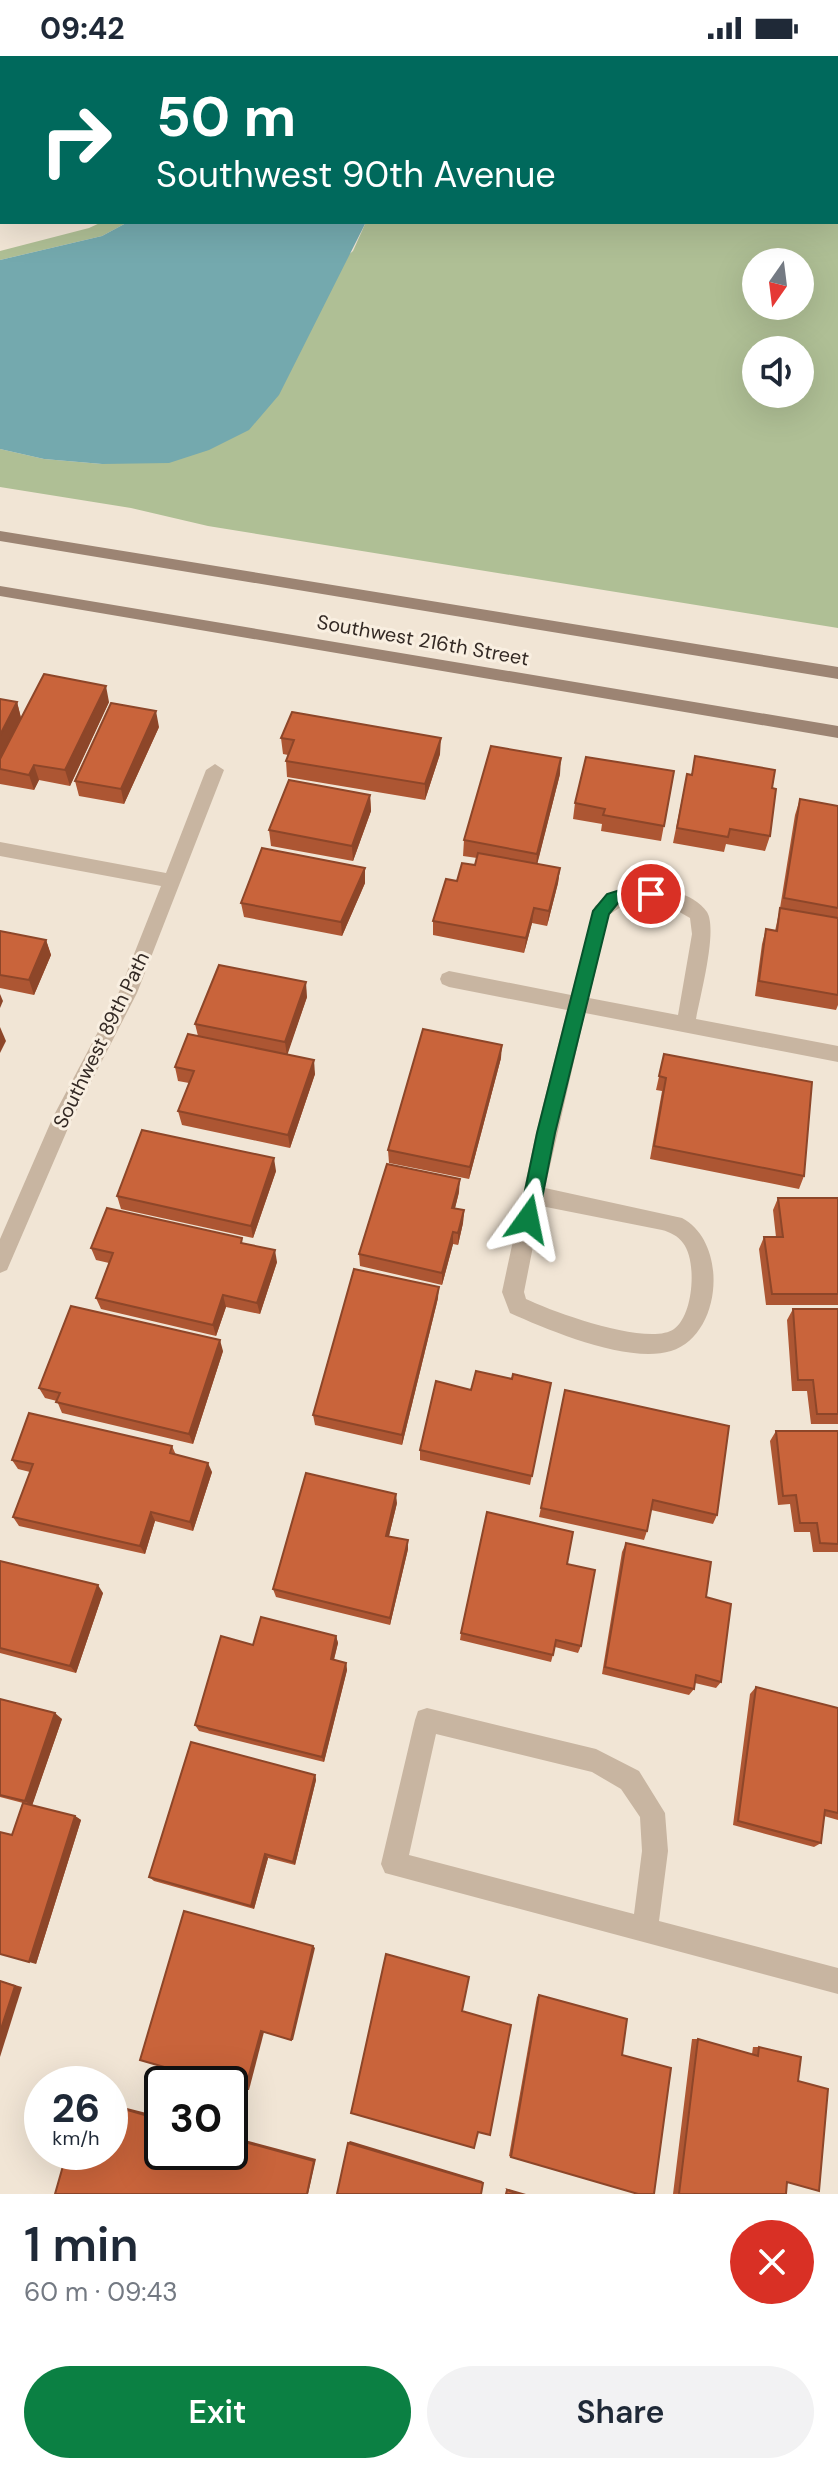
<!DOCTYPE html>
<html lang="en">
<head>
<meta charset="utf-8">
<style>
  :root { --surface:#fff; --page:#f2f2f3; --text:#1f2937; --muted:#747a83; --accent:#0b8043 }
  body { margin:0; font-family:"DM Sans",sans-serif; background:var(--page); color:var(--text); height:100vh; display:flex; flex-direction:column; font-size:30px; white-space:nowrap }
  * { box-sizing:border-box; margin:0 }
  p { font-size:26px; color:var(--muted) }
  .icon { flex:none; width:44px; height:44px; fill:none; stroke:currentColor; stroke-width:2; stroke-linecap:round; stroke-linejoin:round }
  .map { position:relative; height:2138px; overflow:hidden }
  .details { display:flex; flex-direction:column; background:var(--surface); flex:1 }
  .details>* { flex:none }
  .banner { position:absolute; left:0px; top:0px; width:838px; height:168px; box-shadow:0 8px 32px #0002; background:#00695c; color:#fff; overflow:hidden }
  .needle { width:52px; rotate:194deg }
  .buttons { position:absolute; left:742px; top:192px; display:grid; gap:16px }
  .buttons a { display:grid; place-items:center; width:72px; height:72px; border-radius:50%; background:var(--surface); box-shadow:0 8px 32px #0002; font-size:40px }
  .speed { position:absolute; left:24px; top:2010px; display:flex; gap:16px; font-size:40px; font-weight:700; text-align:center }
  .speed>* { display:grid; place-content:center; width:104px; height:104px; border-radius:50%; background:var(--surface); box-shadow:0 8px 32px #0002; line-height:1 }
  .speed small { font-size:20px; font-weight:400 }
  .speed .limit { border:4px solid #111; border-radius:12px; background:#fff; color:#111 }
  .pin { position:absolute; display:grid; place-items:center; width:68px; height:68px; color:#fff; margin:-34px; border:4px solid #fff; border-radius:50%; box-shadow:0 2px 8px #0007 }
  .me { position:absolute; width:88px; margin:-44px; rotate:12deg; stroke-linejoin:round; filter:drop-shadow(0 0 6px #0008) }
  .turn { display:flex; align-items:center; gap:28px; height:168px; padding:0 24px; font-size:36px }
  .turn .icon { width:104px; height:104px; stroke-width:2.5 }
  .turn b { display:block; font-size:56px; line-height:68px }
  .round { display:grid; place-items:center; flex:none; width:84px; height:84px; border-radius:42px; background:var(--page) }
  .overview { display:flex; align-items:center; justify-content:space-between; height:136px; padding:0 24px }
  h1 { font-size:48px; font-weight:600; line-height:60px }
  .button { display:flex; gap:16px; margin-top:auto; padding:16px 24px }
  .button a { flex:1; height:92px; border-radius:48px; background:var(--accent); color:#fff; font-size:32px; font-weight:600; line-height:92px; text-align:center }
  .button a+a { background:var(--page); color:var(--text) }
  .status { display:flex; justify-content:space-between; align-items:center; height:56px; padding:0 40px; background:var(--surface); direction:ltr }
  .status svg { height:22px; fill:currentColor }
  .map>svg:first-child { display:block }
  .green { fill:#afbf95; fill-rule:evenodd }
  .water { fill:#74a9ae }
  .lines { fill:none; stroke-linecap:round; stroke-linejoin:round }
  .street { fill:#c8b5a1; fill-rule:evenodd }
  .secondary { fill:#9c8473; fill-rule:evenodd }
  .wall { fill:#ad5633 }
  .shaded-wall { fill:#8d4629 }
  .building { fill:#c9643b; stroke:#8d4629; stroke-width:2 }
  .route { fill:#0b8043; stroke:#07532c; stroke-width:2 }
  .labels { text-anchor:middle; dominant-baseline:central; stroke-width:6; stroke-linejoin:round; paint-order:stroke }
  .street-label { font-size:20px; fill:#332924; stroke:#f9efe1 }
</style>
</head>
<body>
<div class="status"><b>09:42</b><svg viewBox="0 0 49 12"><path d="M0 12V9h3v3zM5 12V6h3v6zM10 12V3h3v9zM15 12V0h3v12zM26 1h20v11H26zM47 4h2v5h-2z"/></svg></div>
<div class="map">
<svg width="838" height="2138" viewBox="0 0 838 2138">
  <rect width="100%" height="100%" fill="#f1e5d5"/>
  <g class="green">
    <path d="M 443,0 L 838,0 L 838,572 L 208,470 L 131,452 L 0,431 L 0,393 L 44,403 L 102,408 L 353,195 L 366,166 L 836,166 L 836,2 ZM 756,206 L 800,206 L 800,250 L 756,250 ZM 756,294 L 800,294 L 800,338 L 756,338 Z"/>
    <polygon points="102,166 128,166 102,180 0,204 0,195 89,172"/>
  </g>
  <polygon class="water" points="128,166 366,166 279,339 249,374 209,394 169,407 102,408 44,403 0,393 0,204 102,180"/>
  <g class="lines">
    <g class="street">
      <polygon points="215,708 224,714 137,937 72,1063 7,1214 0,1217 0,1183 53,1061 119,936 161,830 0,800 0,786 166,817 206,714"/>
      <path d="M 636,830 C 657,830 694,836 707,856 C 718,874 700,940 696,963 L 838,990 L 838,1006 L 585,957 L 545,1132 L 682,1162 C 729,1187 722,1279 671,1295 C 629,1308 550,1275 510,1257 L 502,1236 L 536,1077 L 567,954 L 449,931 L 442,928 L 440,923 L 442,918 L 449,915 L 571,939 L 595,850 L 617,835 ZM 650,845 L 669,850 L 690,862 L 692,878 L 678,959 L 589,942 L 609,859 L 628,846 ZM 541,1150 L 662,1174 C 670,1176 678,1180 683,1187 C 697,1204 694,1259 674,1273 C 649,1291 553,1256 526,1243 L 524,1236 Z"/>
      <path d="M 427,1652 L 596,1693 L 639,1715 L 665,1757 L 668,1795 L 659,1865 L 838,1912 L 838,1938 L 385,1817 L 381,1808 L 415,1664 L 418,1655 ZM 436,1678 L 592,1716 L 621,1733 L 640,1761 L 642,1795 L 634,1858 L 409,1799 Z"/>
    </g>
    <g class="secondary">
      <polygon points="0,475 838,611 838,623 0,485"/>
      <polygon points="0,530 838,670 838,682 0,540"/>
    </g>
  </g>
  <g class="wall">
    <polygon points="2,76 2,119 0,119 0,79"/>
    <polygon points="0,643 17,646 21,662 109,646 70,730 39,724 34,734 0,728"/>
    <polygon points="159,671 124,748 79,740 75,725"/>
    <polygon points="281,682 440,698 425,744 287,721 286,705 288,699 283,698"/>
    <polygon points="674,715 661,785 601,775 602,768 573,763 575,747"/>
    <polygon points="560,718 537,808 560,812 558,827 547,870 532,867 524,897 433,879 433,865 457,825 475,809 477,802 463,800 464,784"/>
    <polygon points="687,718 772,732 770,780 765,795 726,788 724,796 673,787"/>
    <polygon points="370,739 371,755 353,805 271,790 269,774"/>
    <polygon points="800,743 838,750 838,949 836,954 755,940 762,888 766,873 775,875 780,852 795,759"/>
    <polygon points="365,812 365,827 342,880 244,861 241,847"/>
    <polygon points="0,875 46,884 51,899 34,939 0,932"/>
    <polygon points="307,941 287,998 315,1018 290,1092 182,1069 178,1055 189,1027 178,1025 175,1011 198,980 195,968"/>
    <polygon points="664,998 804,1120 799,1133 650,1103 662,1035 656,1034"/>
    <polygon points="501,1002 469,1123 389,1107 388,1094"/>
    <polygon points="276,1115 253,1182 121,1153 117,1140"/>
    <polygon points="459,1136 455,1152 464,1154 463,1167 458,1189 453,1188 442,1229 360,1210 359,1198"/>
    <polygon points="778,1142 838,1142 838,1249 766,1249 759,1193 764,1181 776,1181 773,1154"/>
    <polygon points="243,1187 277,1206 260,1258 226,1251 216,1280 101,1253 96,1242 109,1207 96,1204 91,1192"/>
    <polygon points="438,1242 402,1389 315,1369 313,1359"/>
    <polygon points="793,1253 838,1253 838,1368 811,1368 807,1335 792,1335 787,1264"/>
    <polygon points="223,1295 193,1388 62,1357 57,1345 45,1342 39,1332"/>
    <polygon points="512,1323 551,1327 530,1429 420,1404 420,1394 471,1334"/>
    <polygon points="565,1334 717,1459 713,1468 651,1454 647,1475 644,1484 539,1461"/>
    <polygon points="776,1375 838,1375 838,1496 813,1496 810,1476 794,1476 790,1448 778,1449 770,1385"/>
    <polygon points="172,1390 176,1399 212,1416 193,1475 155,1465 145,1498 19,1470 13,1461 30,1416 18,1413 12,1404"/>
    <polygon points="397,1447 389,1480 408,1493 390,1569 276,1541 273,1533"/>
    <polygon points="626,1487 706,1541 721,1626 716,1632 695,1627 694,1633 689,1639 602,1618 622,1496"/>
    <polygon points="0,1505 103,1537 76,1617 0,1597"/>
    <polygon points="567,1508 581,1590 578,1597 555,1591 551,1606 460,1584 461,1577"/>
    <polygon points="336,1580 338,1587 334,1604 346,1607 347,1614 324,1706 199,1675 195,1669 253,1589"/>
    <polygon points="756,1631 838,1652 838,1764 824,1760 821,1787 814,1791 733,1769 750,1638"/>
    <polygon points="0,1643 62,1663 32,1749 75,1760 81,1764 36,1908 12,1779 23,1747 0,1741"/>
    <polygon points="315,1719 316,1724 295,1809 268,1802 254,1853 154,1825 149,1821"/>
    <polygon points="539,1939 511,2101 509,2100 537,1941"/>
    <polygon points="692,1983 698,1983 752,1998 753,1991 759,1991 787,2126 786,2138 673,2138"/>
  </g>
  <g class="shaded-wall">
    <polygon points="103,0 117,0 117,2 102,2"/>
    <polygon points="106,630 109,646 70,730 65,714"/>
    <polygon points="17,646 21,662 0,705 0,679"/>
    <polygon points="156,655 159,671 124,748 121,733"/>
    <polygon points="441,682 440,698 425,744 425,728"/>
    <polygon points="561,702 560,718 536,813 537,798"/>
    <polygon points="34,709 39,724 34,734 29,719"/>
    <polygon points="370,739 371,755 353,805 352,790"/>
    <polygon points="365,812 365,827 342,880 341,866"/>
    <polygon points="560,812 558,827 547,870 549,855"/>
    <polygon points="534,852 532,867 524,897 526,882"/>
    <polygon points="46,884 51,899 34,939 29,924"/>
    <polygon points="306,926 307,941 287,1000 285,986"/>
    <polygon points="0,938 3,945 0,952"/>
    <polygon points="0,971 6,985 0,997"/>
    <polygon points="502,989 501,1002 469,1123 470,1111"/>
    <polygon points="314,1004 315,1018 290,1092 288,1079"/>
    <polygon points="274,1102 276,1115 253,1182 251,1170"/>
    <polygon points="460,1123 459,1136 452,1164 452,1152"/>
    <polygon points="464,1154 463,1167 458,1189 458,1177"/>
    <polygon points="453,1176 453,1188 442,1229 442,1217"/>
    <polygon points="275,1194 277,1206 260,1258 257,1247"/>
    <polygon points="439,1231 438,1242 402,1389 402,1379"/>
    <polygon points="223,1239 226,1251 216,1280 213,1269"/>
    <polygon points="220,1284 223,1295 193,1388 189,1378"/>
    <polygon points="208,1407 212,1416 193,1475 190,1466"/>
    <polygon points="396,1438 397,1447 387,1488 386,1480"/>
    <polygon points="151,1456 155,1465 145,1498 140,1490"/>
    <polygon points="408,1484 408,1493 390,1569 390,1562"/>
    <polygon points="98,1529 103,1537 76,1617 70,1610"/>
    <polygon points="336,1580 338,1587 332,1610 331,1603"/>
    <polygon points="346,1607 347,1614 324,1706 322,1701"/>
    <polygon points="55,1657 62,1663 32,1750 25,1745"/>
    <polygon points="315,1719 316,1724 295,1809 293,1806"/>
    <polygon points="75,1760 81,1764 36,1908 29,1906"/>
    <polygon points="265,1798 268,1802 254,1853 251,1850"/>
    <polygon points="313,1890 315,1892 293,1984 291,1984"/>
    <polygon points="0,1925 22,1931 0,2001"/>
    <polygon points="261,1975 264,1976 249,2034 245,2034"/>
    <polygon points="117,2051 123,2051 162,2061 162,2064"/>
    <polygon points="230,2080 316,2103 308,2138 230,2082"/>
    <polygon points="350,2085 482,2125 483,2127 348,2087"/>
    <polygon points="505,2132 526,2138 519,2138 507,2134"/>
  </g>
  <g class="building">
    <polygon points="41,0 103,0 102,2 40,2"/>
    <polygon points="2,76 2,89 0,89 0,79"/>
    <polygon points="44,618 106,630 65,714 34,709 29,719 0,713 0,703"/>
    <polygon points="0,643 17,646 0,679"/>
    <polygon points="111,647 156,655 121,733 75,725"/>
    <polygon points="292,656 441,682 425,728 286,705 294,684 281,682"/>
    <polygon points="491,690 561,702 537,798 464,784"/>
    <polygon points="695,700 775,714 772,732 776,733 770,780 730,773 728,781 677,772 687,718 692,719"/>
    <polygon points="586,701 674,715 664,770 603,759 605,753 575,747"/>
    <polygon points="289,724 370,739 352,790 269,774"/>
    <polygon points="800,743 838,750 838,852 784,842"/>
    <polygon points="262,792 365,812 341,866 241,847"/>
    <polygon points="478,797 560,812 549,855 534,852 526,882 433,865 446,823 457,825 462,807 475,809"/>
    <polygon points="780,852 838,862 838,939 759,925 766,873 777,875"/>
    <polygon points="0,875 46,884 29,924 0,919"/>
    <polygon points="219,909 306,926 285,986 195,968"/>
    <polygon points="423,973 502,989 470,1111 388,1094"/>
    <polygon points="188,978 314,1004 288,1079 178,1055 194,1015 175,1011"/>
    <polygon points="664,998 812,1026 804,1120 654,1090 666,1022 659,1020"/>
    <polygon points="142,1074 274,1102 251,1170 117,1140"/>
    <polygon points="387,1108 460,1123 452,1152 464,1154 458,1177 453,1176 442,1217 359,1198"/>
    <polygon points="778,1142 838,1142 838,1238 772,1238 764,1181 783,1181"/>
    <polygon points="107,1152 242,1182 241,1187 275,1194 257,1247 223,1239 213,1269 96,1242 113,1197 91,1192"/>
    <polygon points="354,1213 439,1231 402,1379 313,1359"/>
    <polygon points="71,1250 220,1284 189,1378 56,1346 60,1337 39,1332"/>
    <polygon points="793,1253 838,1253 838,1358 817,1358 813,1324 798,1324"/>
    <polygon points="476,1315 512,1323 513,1318 551,1327 532,1420 420,1394 436,1325 471,1334"/>
    <polygon points="565,1334 729,1370 717,1459 653,1444 647,1475 541,1452"/>
    <polygon points="29,1357 172,1390 170,1397 208,1407 190,1466 151,1456 140,1490 13,1461 33,1408 12,1404"/>
    <polygon points="776,1375 838,1375 838,1488 820,1487 817,1467 800,1467 796,1439 783,1440"/>
    <polygon points="306,1417 396,1438 386,1480 408,1484 390,1562 273,1533"/>
    <polygon points="487,1456 573,1476 567,1508 595,1514 581,1590 556,1584 553,1599 461,1577"/>
    <polygon points="626,1487 711,1506 706,1541 731,1548 721,1626 696,1619 694,1633 605,1611"/>
    <polygon points="0,1505 98,1529 70,1610 0,1592"/>
    <polygon points="261,1561 336,1580 331,1603 346,1607 322,1701 195,1669 221,1580 253,1589"/>
    <polygon points="756,1631 838,1652 838,1757 825,1754 821,1787 738,1765"/>
    <polygon points="0,1643 55,1657 25,1745 0,1739"/>
    <polygon points="191,1686 315,1719 293,1806 265,1798 251,1850 149,1821"/>
    <polygon points="23,1747 75,1760 29,1906 0,1898 0,1776 12,1779"/>
    <polygon points="184,1855 313,1890 291,1984 261,1975 245,2034 230,2030 230,2028 223,2028 140,2004"/>
    <polygon points="386,1898 469,1921 462,1955 511,1969 490,2079 478,2076 474,2092 351,2057"/>
    <polygon points="0,1925 15,1930 0,1976"/>
    <polygon points="539,1939 627,1963 622,1999 671,2012 654,2138 638,2138 511,2101"/>
    <polygon points="698,1983 758,2000 759,1991 801,2001 798,2025 828,2033 819,2135 787,2126 786,2138 679,2138"/>
    <polygon points="117,2051 162,2064 162,2096 230,2096 230,2082 314,2105 307,2138 55,2138 67,2096 110,2096 110,2058 115,2060"/>
    <polygon points="348,2087 483,2127 481,2138 337,2138"/>
    <polygon points="507,2134 519,2138 506,2138"/>
  </g>
  <polygon class="route" points="630,831 651,832 659,838 651,844 618,847 609,858 555,1077 538,1163 535,1169 528,1172 522,1169 519,1163 537,1077 593,855 607,838"/>
  <g class="labels">
    <g class="street-label">
      <text transform="translate(423 584) rotate(10)">Southwest 216th Street</text>
      <text transform="translate(101 984) rotate(-64)">Southwest 89th Path</text>
    </g>
  </g>
</svg>
<div class="buttons">
<a><svg class="needle" viewBox="-14 -14 28 28"><path d="M0-13l5 13h-10z" fill="#e53935"/><path d="M0 13l5-13h-10z" fill="#747a83"/></svg></a>
<a><svg class="icon" aria-label="sound" viewBox="0 0 24 24"><path d="M4 9h4l5-4v14l-5-4H4zM17 9q2 3 0 6"/></svg></a>
</div>
<div class="speed"><div>26<small>km/h</small></div><div class="limit">30</div></div>
<div class="pin" style="left:651px;top:838px;background:#d93025"><svg class="icon" aria-label="arrive" viewBox="0 0 24 24"><path d="M6 21V4h12l-3 4 3 4H6"/></svg></div>
<svg class="me" style="left:528px;top:1163px" viewBox="-20 -20 40 40"><path d="M0-17L14 15 0 8-14 15z" fill="#0b8043" stroke="#fff" stroke-width="4"/></svg>
<div class="banner">
<div class="turn"><svg class="icon" aria-label="right" viewBox="0 0 24 24"><path d="M7 20v-9h11M14 6l5 5-5 5"/></svg><div><b>50 m</b>Southwest 90th Avenue</div></div>
</div>
</div>
<section class="details">
<div class="overview"><div><h1>1 min</h1><p>60 m · 09:43</p></div><a class="round" style="background:#d93025;color:#fff"><svg class="icon" aria-label="close" viewBox="0 0 24 24"><path d="M6 6l12 12M18 6L6 18"/></svg></a></div>
<div class="button"><a>Exit</a><a>Share</a></div>
</section>
</body>
</html>
